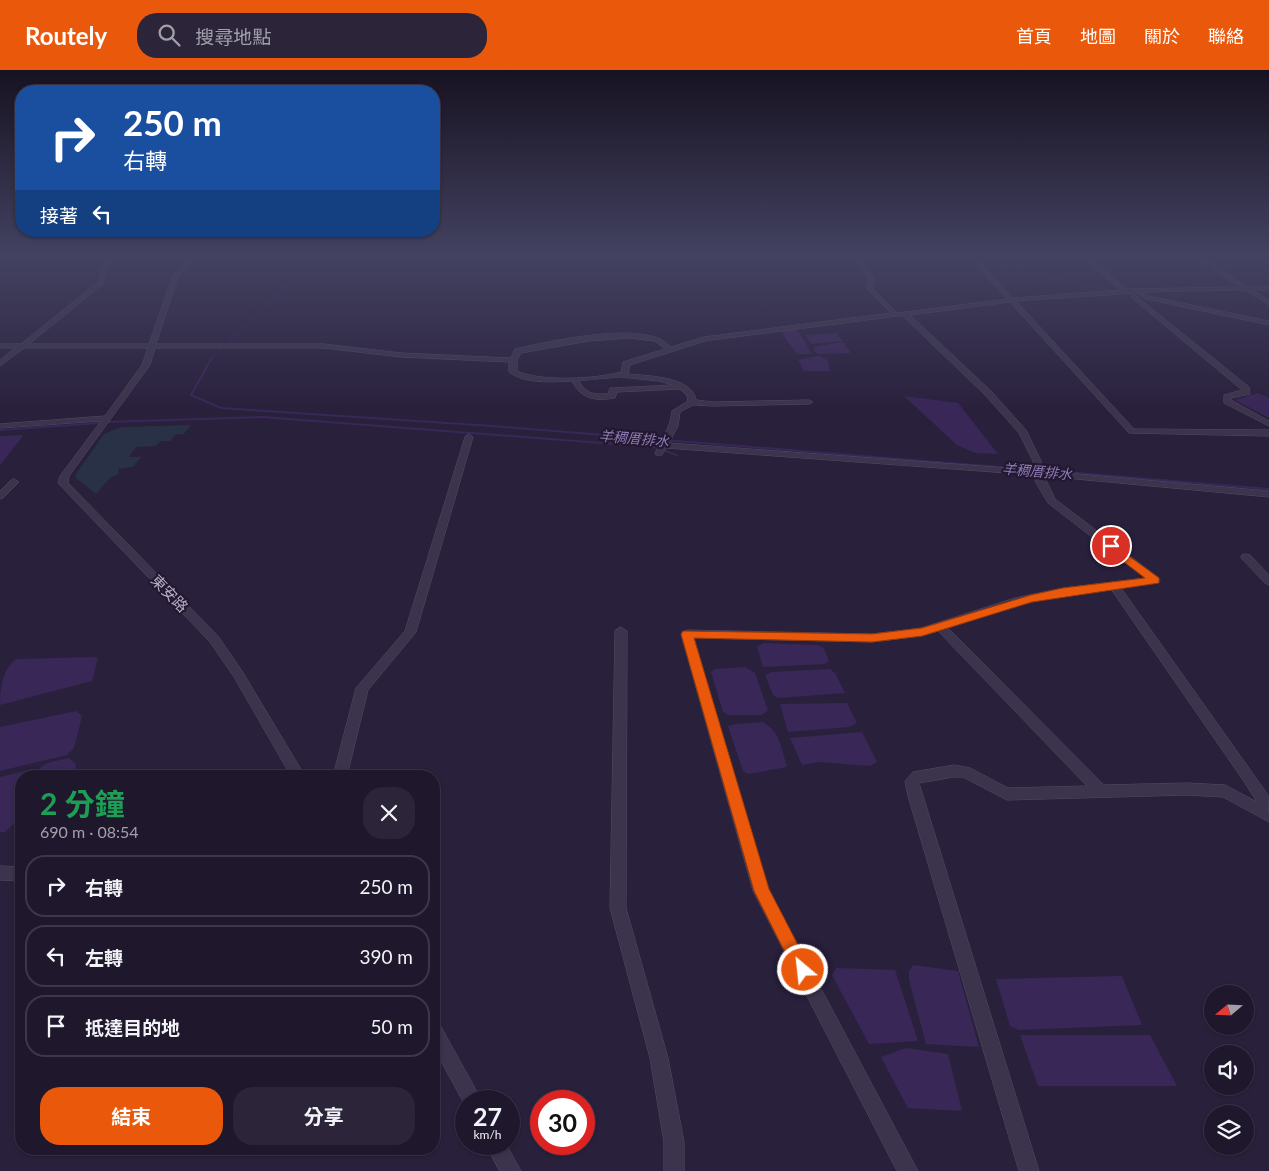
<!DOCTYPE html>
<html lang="zh-TW">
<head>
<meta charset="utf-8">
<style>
  :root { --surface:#1f182d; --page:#2c2539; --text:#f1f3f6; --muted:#a1a0aa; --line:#3c3749; --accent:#ea580c }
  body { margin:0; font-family:Lato,"Noto Sans TC",sans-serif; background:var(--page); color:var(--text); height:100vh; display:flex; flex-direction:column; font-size:19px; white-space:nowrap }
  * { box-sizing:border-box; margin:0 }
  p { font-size:16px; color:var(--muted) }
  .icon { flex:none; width:28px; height:28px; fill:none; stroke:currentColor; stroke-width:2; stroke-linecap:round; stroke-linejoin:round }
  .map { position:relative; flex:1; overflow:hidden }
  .side { position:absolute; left:15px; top:700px; width:425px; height:385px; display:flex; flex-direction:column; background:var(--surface); border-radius:20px; box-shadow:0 1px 4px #0004,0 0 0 1px var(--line) }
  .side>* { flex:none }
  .banner { position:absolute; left:15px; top:15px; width:425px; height:152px; border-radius:20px; box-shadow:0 1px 4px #0004,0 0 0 1px var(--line); background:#1a4fa0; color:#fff; overflow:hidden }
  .needle { width:32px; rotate:251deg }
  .buttons { position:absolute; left:1204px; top:915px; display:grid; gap:10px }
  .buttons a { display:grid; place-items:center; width:50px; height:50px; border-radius:50%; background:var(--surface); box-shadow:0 1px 4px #0004,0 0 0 1px var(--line); font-size:25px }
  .speed { position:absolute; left:455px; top:1020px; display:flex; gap:10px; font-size:25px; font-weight:700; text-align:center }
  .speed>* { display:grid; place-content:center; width:65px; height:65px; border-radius:50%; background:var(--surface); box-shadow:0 1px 4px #0004,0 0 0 1px var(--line); line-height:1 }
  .speed small { font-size:12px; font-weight:400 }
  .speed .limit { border:8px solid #d22; background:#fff; color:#111 }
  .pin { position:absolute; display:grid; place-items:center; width:42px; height:42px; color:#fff; margin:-21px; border:2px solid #fff; border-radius:50%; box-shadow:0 1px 5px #0007 }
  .me { position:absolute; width:55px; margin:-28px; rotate:332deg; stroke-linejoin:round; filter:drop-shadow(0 0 4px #0008) }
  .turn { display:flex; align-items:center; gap:18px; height:105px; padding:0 25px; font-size:22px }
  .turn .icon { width:65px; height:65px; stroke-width:2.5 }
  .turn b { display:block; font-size:35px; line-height:42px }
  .then { display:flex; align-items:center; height:48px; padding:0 25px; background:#0003; gap:10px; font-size:19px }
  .round { display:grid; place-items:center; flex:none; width:52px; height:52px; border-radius:20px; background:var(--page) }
  .headline { display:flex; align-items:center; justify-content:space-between; height:85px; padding:0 25px }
  h1 { font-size:30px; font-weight:700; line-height:38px; color:#1e9e55 }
  .cta { display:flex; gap:10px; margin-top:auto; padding:10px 25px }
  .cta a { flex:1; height:58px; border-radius:20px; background:var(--accent); color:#fff; font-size:20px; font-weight:700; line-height:58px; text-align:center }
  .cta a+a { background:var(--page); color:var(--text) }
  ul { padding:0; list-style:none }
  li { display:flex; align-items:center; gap:15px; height:62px; margin:0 10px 8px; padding:0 15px; border:2px solid var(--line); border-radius:20px }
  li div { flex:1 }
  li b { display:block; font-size:19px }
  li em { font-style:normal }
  header { display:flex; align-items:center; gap:30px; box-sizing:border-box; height:70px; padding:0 25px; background:var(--accent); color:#fff }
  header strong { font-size:24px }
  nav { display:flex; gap:28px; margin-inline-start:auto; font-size:18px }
  .search { width:350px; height:45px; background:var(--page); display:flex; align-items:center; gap:12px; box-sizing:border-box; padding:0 18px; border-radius:20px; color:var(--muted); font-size:19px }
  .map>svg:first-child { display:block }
  .green { fill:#283146 }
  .water { fill:#392757 }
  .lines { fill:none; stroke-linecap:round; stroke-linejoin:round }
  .stream-far1 { stroke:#392757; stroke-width:1 }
  .stream { stroke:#392757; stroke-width:2 }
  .minor-casing { stroke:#544b64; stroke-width:1 }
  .minor { fill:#3c344c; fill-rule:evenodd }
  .route { fill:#ea580c; stroke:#983908 }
  .labels { text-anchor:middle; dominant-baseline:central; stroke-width:4.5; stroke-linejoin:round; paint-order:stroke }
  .far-water-label { font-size:14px; font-style:italic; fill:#907bb7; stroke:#221930 }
  .street-label { font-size:15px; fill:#b8aec8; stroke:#221930 }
</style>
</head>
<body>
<header>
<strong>Routely</strong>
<div class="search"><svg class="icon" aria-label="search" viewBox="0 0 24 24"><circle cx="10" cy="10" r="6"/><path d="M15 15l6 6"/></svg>搜尋地點</div>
<nav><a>首頁</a><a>地圖</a><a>關於</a><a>聯絡</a></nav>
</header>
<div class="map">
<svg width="1269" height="1101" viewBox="0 0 1269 1101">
  <rect width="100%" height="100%" fill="#29203c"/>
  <polygon class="green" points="191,355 184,364 176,364 170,371 161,371 155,376 136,377 129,387 141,387 133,397 118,399 119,404 111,407 96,424 76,408 76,404 104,364 113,360 122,357"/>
  <g class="water">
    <polygon points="797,259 812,284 797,284 783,265 783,261"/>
    <polygon points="836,263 843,271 812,274 805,265"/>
    <polygon points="843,272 851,283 819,284 815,282 813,277"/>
    <polygon points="818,286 827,289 830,301 804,301 798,290"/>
    <polygon points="1258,323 1269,328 1269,348 1235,330"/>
    <polygon points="904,326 958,333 998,384 975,383 957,375"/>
    <polygon points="22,365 23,366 0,395 0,366"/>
    <polygon points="763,573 818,575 824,578 829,591 825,594 763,597 757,577"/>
    <path d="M 98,587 L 92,611 L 0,635 C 0,618 2,601 16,589 Z"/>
    <polygon points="745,597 755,603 768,640 762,645 728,645 723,642 711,602 715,599"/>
    <polygon points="830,599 835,603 845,623 778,628 773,625 765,605 772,602"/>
    <polygon points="847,633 857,653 849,657 788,662 780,634"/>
    <polygon points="76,641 82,646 74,678 67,685 0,701 0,657"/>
    <path d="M 762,652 C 780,660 782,680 787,697 L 748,704 L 743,701 L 728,656 L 735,654 Z"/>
    <polygon points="862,662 877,692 870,696 819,692 802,695 790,668"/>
    <path d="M 69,688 L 76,694 L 74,706 L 36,706 C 39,691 56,692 69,688 Z"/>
    <polygon points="33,699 31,706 21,706 20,748 5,762 0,762 0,707"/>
    <polygon points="913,895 958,901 979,977 926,974 909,910 909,901"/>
    <polygon points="836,898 895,900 918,971 869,974 832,905"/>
    <polygon points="1122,906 1142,955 1019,960 1010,956 996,909"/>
    <polygon points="1020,965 1150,965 1177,1016 1038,1016"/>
    <polygon points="906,978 948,984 962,1041 908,1038 881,987"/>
  </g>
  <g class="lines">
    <g class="stream-far1">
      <polyline points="949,185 1113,221"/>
      <polyline points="1124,223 1145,228"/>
      <polyline points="209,291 320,185"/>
    </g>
    <g class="stream">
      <polyline points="211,289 191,325 221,338 492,356 1036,400"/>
      <polyline points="106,352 262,347 654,377 677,385"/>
      <polyline points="0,360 101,353"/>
      <polyline points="1041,400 1269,419"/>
    </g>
    <g class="minor-casing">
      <g id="minor">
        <path d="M 107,185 L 113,185 L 103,214 L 29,274 L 149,274 L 172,207 L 191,185 L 197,185 L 178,207 L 156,274 L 324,274 L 401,283 L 511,288 L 515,279 C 551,271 624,255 658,268 C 663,270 667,274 671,277 L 704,267 L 891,243 L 867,219 L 867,206 L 854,185 L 860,185 L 873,206 L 873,219 L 897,243 L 1007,229 L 967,185 L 973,185 L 1013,228 L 1120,220 L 1080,185 L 1086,185 L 1127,219 L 1240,217 L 1192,185 L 1199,185 L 1248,217 L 1269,216 L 1269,220 L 1253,220 L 1269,230 L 1269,235 L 1245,220 L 1143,222 L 1148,226 L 1269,251 L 1269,255 L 1146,229 L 1137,223 L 1016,231 L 1134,359 L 1269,360 L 1269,366 L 1129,363 L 1010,232 L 910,245 L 991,321 L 1026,360 L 1041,391 L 1043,401 L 1269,421 L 1269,427 L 1044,406 L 1055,429 L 1159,508 L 1160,510 L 1159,512 L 1121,518 L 1268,725 L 1269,752 L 1223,727 L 1187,725 L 1007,730 L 963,707 L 954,707 L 919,713 L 1039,1101 L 1019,1101 L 908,726 L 905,711 L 913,702 L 954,695 L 970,698 L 1008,718 L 1087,716 L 938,561 L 922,566 L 872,572 L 694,568 L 768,819 L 918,1101 L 897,1101 L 753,821 L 681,564 L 687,560 L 872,564 L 921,558 L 1015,528 L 1063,518 L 1145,508 L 1048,433 L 1035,411 L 1035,405 L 666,378 L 662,385 L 656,385 L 655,383 C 662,370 670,358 672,341 L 688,331 L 687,326 L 680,319 L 617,322 L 615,328 C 595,331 582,330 572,311 C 553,312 524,314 509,302 L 509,292 L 401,287 L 324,278 L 155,278 L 150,295 L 69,406 L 68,413 L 218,566 L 242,601 L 305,706 L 291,706 L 234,607 L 210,572 L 58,413 L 60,406 L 101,351 L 0,358 L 0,354 L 105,346 L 142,295 L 148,278 L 24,278 L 0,296 L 0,290 L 15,278 L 0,278 L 0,274 L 21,274 L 98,212 ZM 898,246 L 903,246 L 985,325 L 1019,363 L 1033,391 L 1034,400 L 669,373 L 678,356 L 680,342 L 693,335 L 713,336 L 809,334 L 813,332 L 809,330 L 713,332 L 696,330 C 692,306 647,306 628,304 L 630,295 L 705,271 ZM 629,268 L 655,271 L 665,279 L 623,292 L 621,302 C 596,309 541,312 517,301 L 517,290 L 521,283 L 589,271 ZM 620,307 L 659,311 L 673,315 L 613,318 L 610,318 L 608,324 C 594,324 587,325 579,311 ZM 1111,519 L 1243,710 L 1257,732 L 1225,715 L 1187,713 L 1104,715 L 948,558 L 1017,535 L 1063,526 Z"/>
        <polygon points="1132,226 1136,226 1249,317 1250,324 1231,328 1231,330 1269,351 1269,356 1224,333 1224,325 1242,320 1132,228"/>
        <polygon points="469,364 473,367 416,562 368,620 347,706 333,706 356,618 405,561 465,367"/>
        <polygon points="14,409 19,412 3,428 0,429 0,421 11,410"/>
        <polygon points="1246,484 1250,485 1269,505 1269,515 1265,513 1242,489 1241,487 1242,485"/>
        <polygon points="621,557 627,561 626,838 668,988 684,1072 684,1101 664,1101 664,1072 650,988 610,838 615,561"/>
        <polygon points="0,796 21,797 21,811 0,810"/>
        <polygon points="434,952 440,955 482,1031 466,1031 466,1037 434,978"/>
        <polygon points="486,1074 506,1074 521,1101 500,1101"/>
      </g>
    </g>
    <use href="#minor" class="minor"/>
  </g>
  <linearGradient id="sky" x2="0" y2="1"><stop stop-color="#171221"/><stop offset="0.55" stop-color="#434261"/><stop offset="1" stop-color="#434261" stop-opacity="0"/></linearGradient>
  <rect width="1269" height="339" fill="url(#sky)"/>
  <polygon class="route" points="1111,473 1159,508 1159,513 1032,532 922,566 872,572 694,568 769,819 811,900 809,906 803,909 797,906 754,821 681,564 683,561 872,564 922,558 1031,525 1063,518 1145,508 1107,479 1107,474"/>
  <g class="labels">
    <g class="far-water-label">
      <text transform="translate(634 368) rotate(5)">羊稠厝排水</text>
      <text transform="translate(1037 401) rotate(5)">羊稠厝排水</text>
    </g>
    <g class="street-label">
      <text transform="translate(170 523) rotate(46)">東安路</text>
    </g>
  </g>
</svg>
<div class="buttons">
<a><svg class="needle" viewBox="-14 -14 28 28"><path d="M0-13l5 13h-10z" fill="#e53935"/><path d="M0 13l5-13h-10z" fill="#a1a0aa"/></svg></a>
<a><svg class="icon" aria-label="sound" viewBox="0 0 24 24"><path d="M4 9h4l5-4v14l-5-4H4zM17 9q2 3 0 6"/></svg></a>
<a><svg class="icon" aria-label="layers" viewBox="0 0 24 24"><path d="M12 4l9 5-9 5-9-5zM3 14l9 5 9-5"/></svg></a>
</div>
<div class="speed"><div>27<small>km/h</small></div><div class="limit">30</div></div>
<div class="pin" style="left:1111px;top:476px;background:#d93025"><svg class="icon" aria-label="arrive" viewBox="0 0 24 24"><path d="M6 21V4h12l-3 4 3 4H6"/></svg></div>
<svg class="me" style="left:803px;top:900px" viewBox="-20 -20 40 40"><circle r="17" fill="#ea580c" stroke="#fff" stroke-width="3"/><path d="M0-11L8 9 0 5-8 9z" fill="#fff"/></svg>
<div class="banner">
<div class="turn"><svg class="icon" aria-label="right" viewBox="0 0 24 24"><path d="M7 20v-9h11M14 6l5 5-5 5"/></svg><div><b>250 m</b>右轉</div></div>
<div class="then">接著<svg class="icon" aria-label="left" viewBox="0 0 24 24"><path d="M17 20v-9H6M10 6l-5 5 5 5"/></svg></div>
</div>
<section class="side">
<div class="headline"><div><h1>2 分鐘</h1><p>690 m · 08:54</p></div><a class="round"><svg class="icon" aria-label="close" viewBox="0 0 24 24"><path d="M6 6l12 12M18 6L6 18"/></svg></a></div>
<ul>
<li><svg class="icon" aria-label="right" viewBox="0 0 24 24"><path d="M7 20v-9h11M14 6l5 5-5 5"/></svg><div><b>右轉</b></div><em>250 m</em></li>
<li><svg class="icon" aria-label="left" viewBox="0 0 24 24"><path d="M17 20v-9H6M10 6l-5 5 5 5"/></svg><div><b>左轉</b></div><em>390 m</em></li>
<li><svg class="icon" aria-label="arrive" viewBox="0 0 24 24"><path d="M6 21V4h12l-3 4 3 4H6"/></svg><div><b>抵達目的地</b></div><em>50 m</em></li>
</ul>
<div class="cta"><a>結束</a><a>分享</a></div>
</section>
</div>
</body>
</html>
